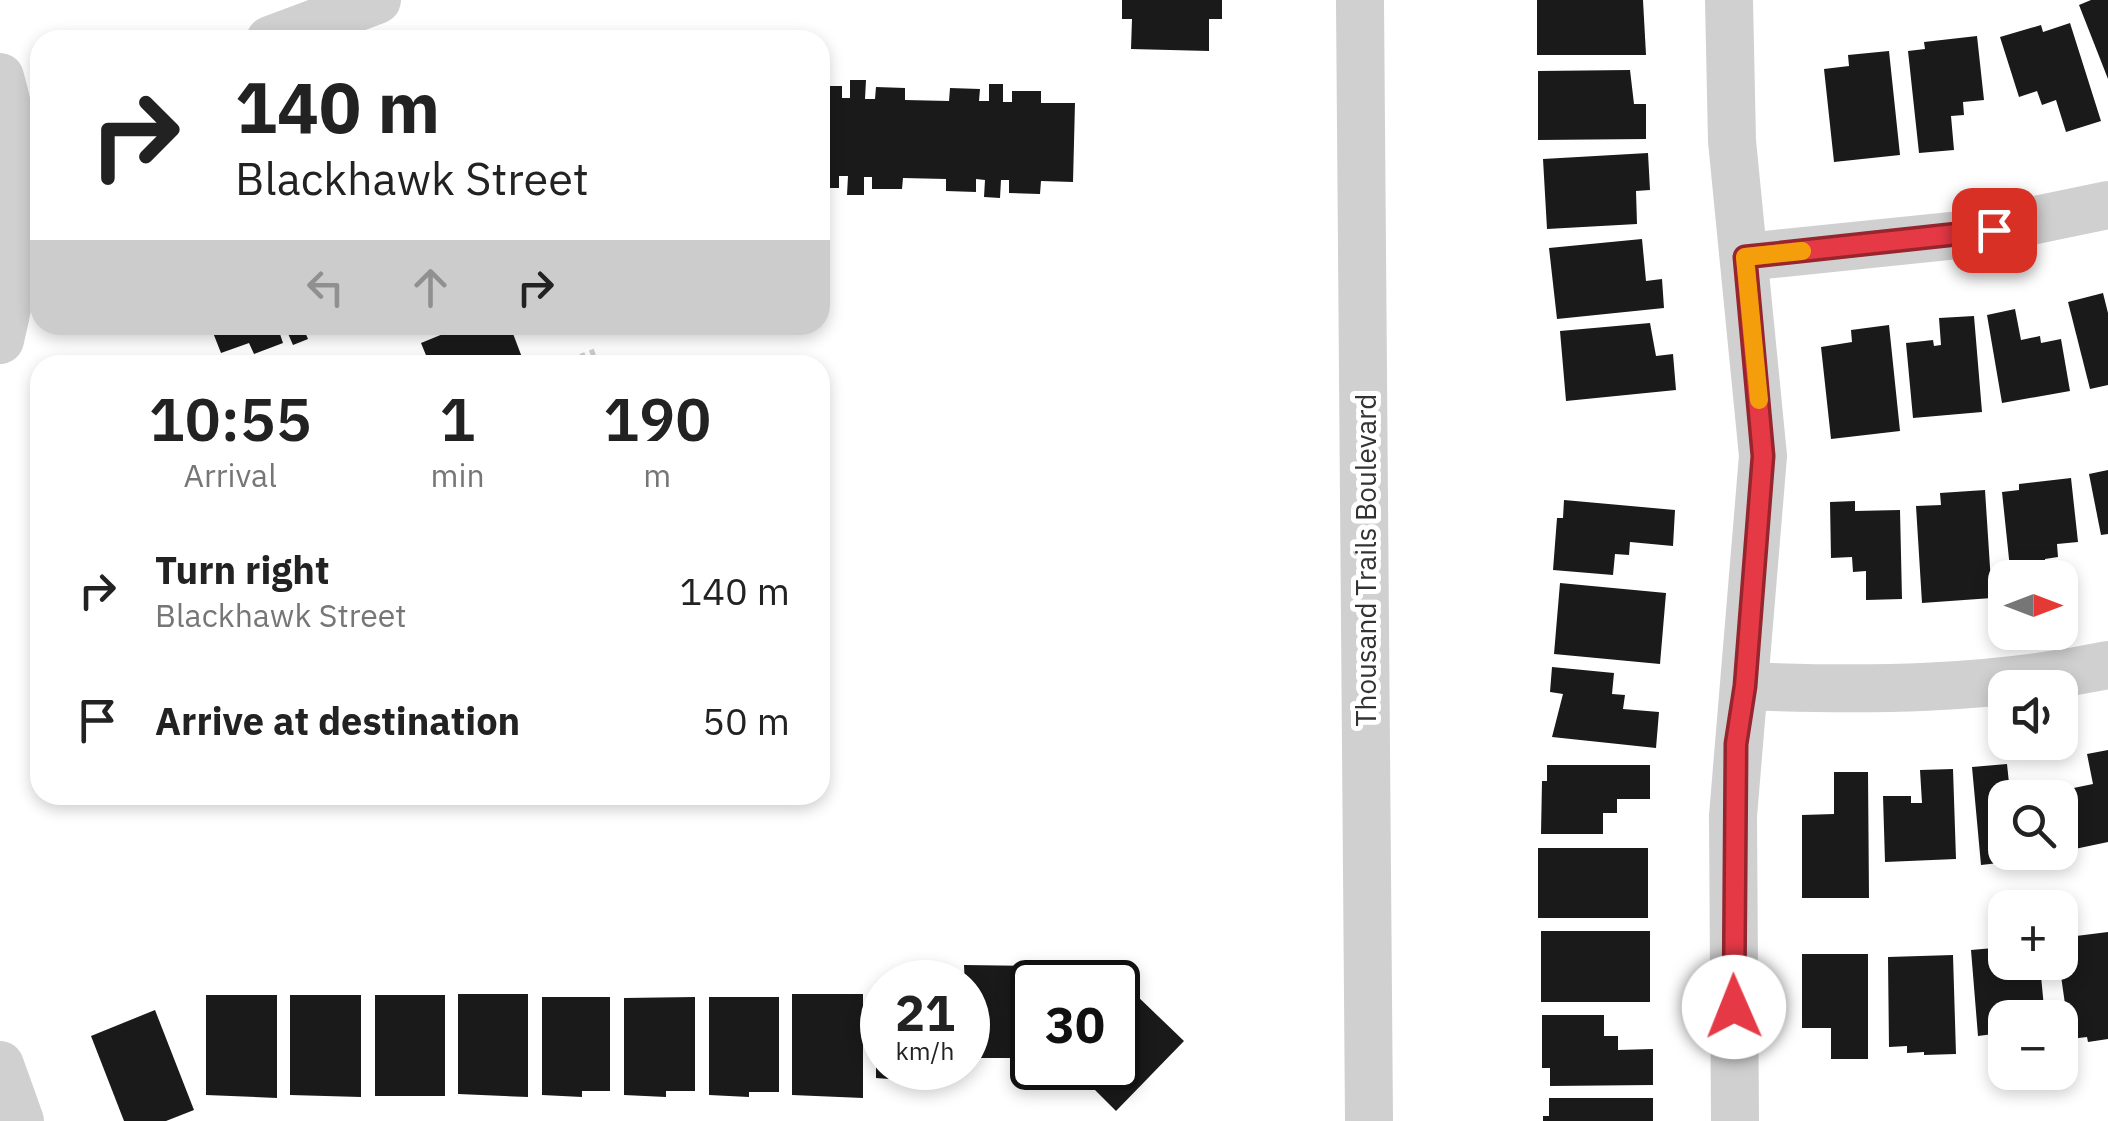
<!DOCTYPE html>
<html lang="en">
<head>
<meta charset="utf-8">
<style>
  :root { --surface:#fff; --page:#f2f2f2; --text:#222; --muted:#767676 }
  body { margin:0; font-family:"IBM Plex Sans",sans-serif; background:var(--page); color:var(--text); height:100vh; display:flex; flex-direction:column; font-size:38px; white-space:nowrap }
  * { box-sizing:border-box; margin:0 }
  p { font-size:32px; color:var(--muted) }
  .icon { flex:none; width:55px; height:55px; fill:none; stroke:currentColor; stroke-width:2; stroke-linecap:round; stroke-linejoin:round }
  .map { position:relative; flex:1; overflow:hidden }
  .panel { position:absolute; left:30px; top:355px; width:800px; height:450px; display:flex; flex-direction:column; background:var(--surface); border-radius:30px; box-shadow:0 5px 15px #0003 }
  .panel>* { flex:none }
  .banner { position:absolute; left:30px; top:30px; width:800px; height:305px; border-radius:30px; box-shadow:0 5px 15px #0003; background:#fff; color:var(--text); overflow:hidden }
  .needle { width:65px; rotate:90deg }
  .buttons { position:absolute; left:1988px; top:560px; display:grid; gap:20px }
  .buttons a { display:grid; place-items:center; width:90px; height:90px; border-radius:20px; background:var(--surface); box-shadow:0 5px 15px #0003; font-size:50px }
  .speed { position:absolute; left:860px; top:960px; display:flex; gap:20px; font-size:50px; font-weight:700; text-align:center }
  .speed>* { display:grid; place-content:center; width:130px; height:130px; border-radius:50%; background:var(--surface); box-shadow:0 5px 15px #0003; line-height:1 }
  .speed small { font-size:25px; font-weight:400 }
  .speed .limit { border:5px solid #111; border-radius:15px; background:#fff; color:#111 }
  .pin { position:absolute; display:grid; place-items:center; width:85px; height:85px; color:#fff; margin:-42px; border-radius:20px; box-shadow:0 5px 15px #0006 }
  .me { position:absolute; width:110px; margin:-55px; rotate:359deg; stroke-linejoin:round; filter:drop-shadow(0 0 8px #0008) }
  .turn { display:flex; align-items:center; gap:35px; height:210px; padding:0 40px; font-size:45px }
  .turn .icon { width:130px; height:130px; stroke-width:2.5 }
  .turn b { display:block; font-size:70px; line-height:85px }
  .lanes { display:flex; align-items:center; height:95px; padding:0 40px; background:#0003; justify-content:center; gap:50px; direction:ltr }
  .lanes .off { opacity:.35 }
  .eta { display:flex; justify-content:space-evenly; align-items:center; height:170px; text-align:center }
  .eta b { font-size:60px; font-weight:600; line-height:70px }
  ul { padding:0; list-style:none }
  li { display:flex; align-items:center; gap:30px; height:130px; padding:0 40px }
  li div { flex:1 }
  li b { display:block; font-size:38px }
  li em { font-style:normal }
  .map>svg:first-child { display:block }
  .building { fill:#1a1a1a }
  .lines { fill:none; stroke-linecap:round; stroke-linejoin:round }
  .path { stroke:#cdcdcd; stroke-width:6; stroke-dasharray:5 5; stroke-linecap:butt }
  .minor { stroke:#d0d0d0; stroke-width:48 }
  .route-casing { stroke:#96252e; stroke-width:25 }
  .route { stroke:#e63946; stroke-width:18 }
  .slow { stroke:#f59e0b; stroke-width:18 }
  .labels { text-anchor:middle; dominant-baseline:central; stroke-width:10; stroke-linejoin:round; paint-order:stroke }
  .street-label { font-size:28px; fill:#333; stroke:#fff }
</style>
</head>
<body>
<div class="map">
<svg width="2108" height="1121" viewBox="0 0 2108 1121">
  <rect width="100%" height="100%" fill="#fff"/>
  <g class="building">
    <polygon points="1122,0 1222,0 1222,19 1209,19 1209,51 1131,49 1132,19 1122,19"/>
    <polygon points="1537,0 1643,0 1646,55 1537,55"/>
    <polygon points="2091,0 2108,0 2108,79 2079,5"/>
    <polygon points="2070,23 2101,121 2066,132 2056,100 2042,105 2037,91 2019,97 2000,37 2041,25 2043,32"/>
    <polygon points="1977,36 1984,100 1963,102 1964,115 1951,116 1954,150 1919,153 1908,51 1925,49 1924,42"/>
    <polygon points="1889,51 1900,155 1834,162 1824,69 1849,66 1848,55"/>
    <polygon points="1630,70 1634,104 1646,104 1646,139 1538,140 1538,71"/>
    <polygon points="850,80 866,80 865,99 875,99 876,87 905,88 905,100 949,101 950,88 980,89 979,101 989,101 989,84 1003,84 1003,102 1012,102 1012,91 1041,91 1041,103 1075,103 1073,182 1041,181 1040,194 1009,193 1009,180 1001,180 1000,198 984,197 985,180 976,179 976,192 946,191 946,179 903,178 902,189 872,189 872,177 864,177 864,195 847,195 848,176 839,176 839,188 820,188 820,86 842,86 842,98 850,98"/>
    <polygon points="1648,153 1650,190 1636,191 1637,224 1547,229 1543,159"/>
    <polygon points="1642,239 1646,281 1662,279 1664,308 1557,319 1549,248"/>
    <polygon points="2103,293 2108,313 2108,385 2090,389 2068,302"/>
    <polygon points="2015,309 2021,340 2040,336 2041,343 2061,339 2070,391 2002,403 1987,315"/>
    <polygon points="1974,316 1982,412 1913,418 1906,343 1933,340 1934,346 1941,345 1939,318"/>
    <polygon points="1650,323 1656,356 1673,354 1676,390 1566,401 1560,331"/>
    <polygon points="210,325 302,325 308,339 293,345 286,329 279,331 283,343 254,354 249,343 221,353"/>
    <polygon points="465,325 497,325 501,335 512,331 523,360 513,365 430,365 421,343"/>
    <polygon points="1889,325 1900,431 1831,439 1821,347 1852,342 1851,330"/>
    <polygon points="2108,470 2108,534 2101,535 2089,474"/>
    <polygon points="2071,478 2078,542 2057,544 2058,557 2045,559 2047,578 2011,578 2002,492 2019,490 2019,484"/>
    <polygon points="1985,490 1992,598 1922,603 1916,506 1941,505 1940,493"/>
    <polygon points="1564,500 1675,510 1673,546 1630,542 1629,555 1615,554 1613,575 1553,570 1557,518 1563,518"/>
    <polygon points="1855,501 1855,511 1900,510 1902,599 1866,600 1866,571 1853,572 1852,557 1831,558 1830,502"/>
    <polygon points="1560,583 1666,593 1660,664 1554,654"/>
    <polygon points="1552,667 1614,673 1612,694 1625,695 1623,709 1659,712 1656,748 1552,737 1563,694 1550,692"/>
    <polygon points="2108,750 2108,842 2070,850 2059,791 2093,784 2087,754"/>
    <polygon points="2007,764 2009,783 2025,781 2025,790 2038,788 2039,798 2005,798 2005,852 2016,852 2016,861 1981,865 1972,767"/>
    <polygon points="1547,765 1650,765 1650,799 1617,799 1617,813 1603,813 1603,834 1541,834 1542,781 1547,781"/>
    <polygon points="1953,769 1956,859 1885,862 1883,796 1911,796 1911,803 1922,803 1920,770"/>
    <polygon points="1834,772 1868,772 1869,898 1802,898 1802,815 1834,814"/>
    <rect x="1538" y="848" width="110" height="70"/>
    <rect x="1541" y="931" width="109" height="71"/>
    <polygon points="2108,932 2108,1039 2088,1042 2087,1037 2070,1039 2059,962 2060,938"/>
    <polygon points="2005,947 2005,962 2020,962 2021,978 2041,976 2045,1018 2005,1018 2000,1022 2001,1033 1978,1036 1971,950"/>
    <polygon points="1802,954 1868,954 1868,1059 1831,1059 1831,1028 1802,1028"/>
    <polygon points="1953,955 1956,1054 1924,1055 1924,1052 1907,1053 1907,1046 1889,1047 1888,957"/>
    <polygon points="964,965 1031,966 1031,1068 1017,1068 1017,1058 968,1058"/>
    <polygon points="876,982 882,982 882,1068 945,1068 945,1076 916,1076 916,1081 876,1078"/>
    <polygon points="1134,993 1184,1041 1116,1111 1073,1068 1118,1068 1118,1010"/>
    <polygon points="458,994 528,994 528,1097 458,1094"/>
    <polygon points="792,994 863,994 863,1098 792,1095"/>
    <polygon points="206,995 277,995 277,1098 206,1095"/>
    <polygon points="290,995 361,995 361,1097 290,1095"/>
    <rect x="375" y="995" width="70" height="101"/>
    <polygon points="542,997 610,997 610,1091 582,1091 582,1097 542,1095"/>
    <polygon points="695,997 695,1091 666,1091 666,1097 624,1095 624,998"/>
    <polygon points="709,997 779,997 779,1092 749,1092 749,1097 709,1095"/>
    <polygon points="155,1010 194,1110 166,1121 124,1121 91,1036"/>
    <polygon points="1542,1015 1604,1015 1604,1036 1618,1036 1618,1050 1653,1049 1653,1085 1550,1086 1550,1068 1542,1068"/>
    <polygon points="1549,1098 1653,1098 1653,1121 1543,1121 1543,1116 1549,1116"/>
  </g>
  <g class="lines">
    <polyline class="path" points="562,364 599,350"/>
    <g class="minor">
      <polyline points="1360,0 1369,1121"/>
      <polyline points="1729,0 1732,141 1763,456 1733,816 1735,1121"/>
      <polyline points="270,40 377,0"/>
      <path d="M 0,77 C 25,165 22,251 0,340"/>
      <polyline points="1745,257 1969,234 2108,205"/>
      <path d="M 1745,686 C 1867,691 1987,690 2108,665"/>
      <polyline points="0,1065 20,1121"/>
    </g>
  </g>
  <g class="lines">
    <g class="route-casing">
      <polyline id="route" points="1734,1007 1736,744 1745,686 1763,456 1745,257 1994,230"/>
    </g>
    <use href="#route" class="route"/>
    <polyline class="slow" points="1759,400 1745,257 1802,251"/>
  </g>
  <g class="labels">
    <g class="street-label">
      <text transform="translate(1365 560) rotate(-90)">Thousand Trails Boulevard</text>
    </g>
  </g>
</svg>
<div class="buttons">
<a><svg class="needle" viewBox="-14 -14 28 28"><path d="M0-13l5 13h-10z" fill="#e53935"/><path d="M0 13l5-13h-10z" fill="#767676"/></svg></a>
<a><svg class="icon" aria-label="sound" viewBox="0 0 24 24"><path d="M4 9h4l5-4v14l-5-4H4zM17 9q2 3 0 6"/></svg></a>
<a><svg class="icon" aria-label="search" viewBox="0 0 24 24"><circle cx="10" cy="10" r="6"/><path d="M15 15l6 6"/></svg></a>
<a>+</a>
<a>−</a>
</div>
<div class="speed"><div>21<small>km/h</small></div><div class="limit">30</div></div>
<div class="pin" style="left:1994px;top:230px;background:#d93025"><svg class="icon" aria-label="arrive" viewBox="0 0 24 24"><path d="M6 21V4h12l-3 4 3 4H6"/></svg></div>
<svg class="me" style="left:1734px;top:1007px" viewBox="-20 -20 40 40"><circle r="19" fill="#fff"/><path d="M0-13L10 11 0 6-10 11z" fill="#e63946"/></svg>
<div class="banner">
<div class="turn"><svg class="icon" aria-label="right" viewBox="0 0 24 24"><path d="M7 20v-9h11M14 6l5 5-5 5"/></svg><div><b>140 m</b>Blackhawk Street</div></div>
<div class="lanes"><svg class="icon off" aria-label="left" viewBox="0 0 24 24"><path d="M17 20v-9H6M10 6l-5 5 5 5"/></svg><svg class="icon off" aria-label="ahead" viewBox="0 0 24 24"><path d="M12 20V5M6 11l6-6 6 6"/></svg><svg class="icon" aria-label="right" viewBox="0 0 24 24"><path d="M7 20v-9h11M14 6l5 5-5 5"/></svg></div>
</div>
<section class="panel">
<div class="eta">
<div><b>10:55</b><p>Arrival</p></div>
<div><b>1</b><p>min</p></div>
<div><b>190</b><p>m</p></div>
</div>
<ul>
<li><svg class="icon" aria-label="right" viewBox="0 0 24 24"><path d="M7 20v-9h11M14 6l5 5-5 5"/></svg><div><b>Turn right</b><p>Blackhawk Street</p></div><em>140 m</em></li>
<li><svg class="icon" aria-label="arrive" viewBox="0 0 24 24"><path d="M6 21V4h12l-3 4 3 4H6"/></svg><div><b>Arrive at destination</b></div><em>50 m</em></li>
</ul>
</section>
</div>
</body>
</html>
